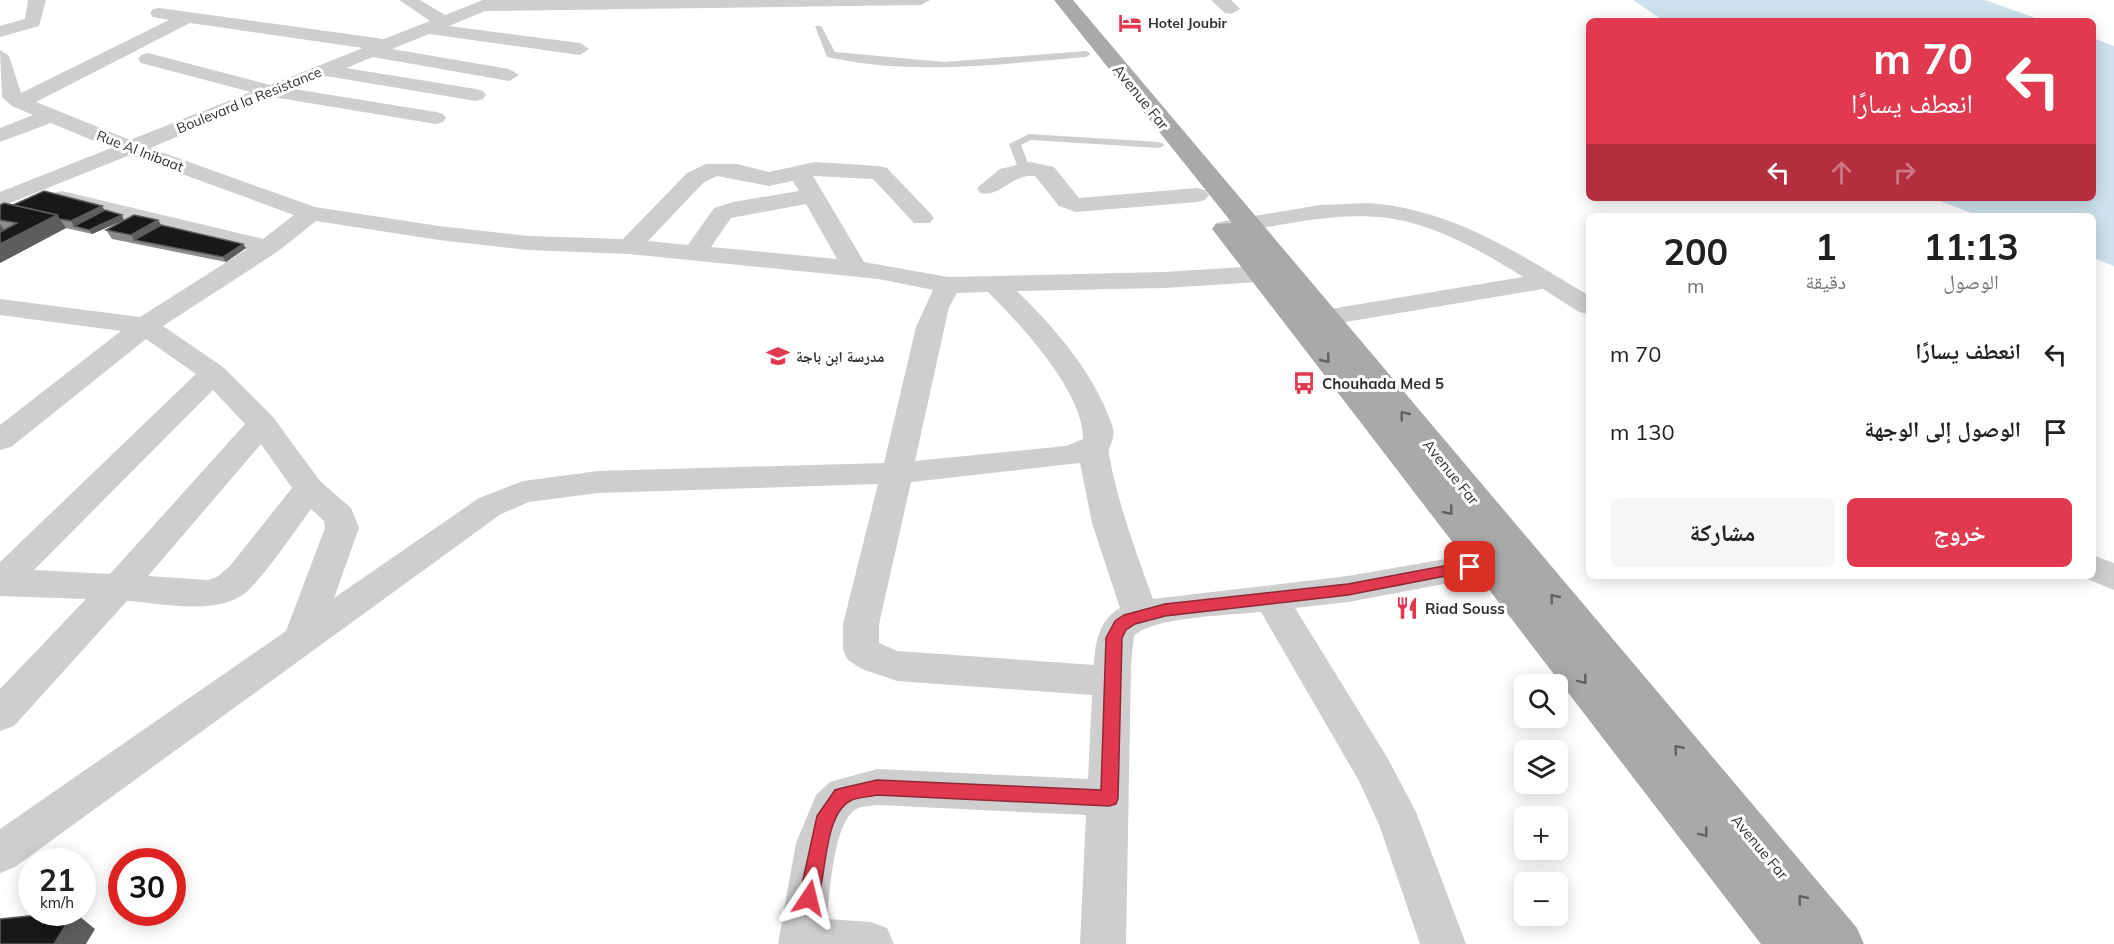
<!DOCTYPE html>
<html lang="ar">
<head>
<meta charset="utf-8">
<style>
  :root { --surface:#fff; --page:#f6f6f6; --text:#202124; --muted:#757577; --accent:#e13a50 }
  body { margin:0; font-family:Mulish,"Noto Naskh Arabic",sans-serif; background:var(--page); color:var(--text); direction:rtl; height:100vh; display:flex; flex-direction:column; font-size:22px; white-space:nowrap }
  * { box-sizing:border-box; margin:0 }
  p { font-size:20px; color:var(--muted) }
  .icon { flex:none; width:33px; height:33px; fill:none; stroke:currentColor; stroke-width:2; stroke-linecap:round; stroke-linejoin:round }
  .map { position:relative; flex:1; overflow:hidden; direction:ltr }
  .drawer { position:absolute; left:1586px; top:213px; width:510px; height:366px; display:flex; flex-direction:column; background:var(--surface); border-radius:9px; box-shadow:0 3px 15px #0003; direction:rtl }
  .drawer>* { flex:none }
  .hud { position:absolute; left:1586px; top:18px; width:510px; height:183px; border-radius:9px; box-shadow:0 3px 15px #0003; direction:rtl; background:#e13a50; color:#fff; overflow:hidden }
  .tools { position:absolute; left:1514px; top:674px; display:grid; gap:12px }
  .tools a { display:grid; place-items:center; width:54px; height:54px; border-radius:9px; background:var(--surface); box-shadow:0 3px 15px #0003; font-size:30px }
  .speed { position:absolute; left:18px; top:848px; display:flex; gap:12px; font-size:30px; font-weight:700; text-align:center }
  .speed>* { display:grid; place-content:center; width:78px; height:78px; border-radius:50%; background:var(--surface); box-shadow:0 3px 15px #0003; line-height:1 }
  .speed small { font-size:15px; font-weight:400 }
  .speed .limit { border:9px solid #d22; background:#fff; color:#111 }
  .pin { position:absolute; display:grid; place-items:center; width:51px; height:51px; color:#fff; margin:-26px; border-radius:12px; box-shadow:0 3px 9px #0006 }
  .me { position:absolute; width:66px; margin:-33px; rotate:10deg; stroke-linejoin:round; filter:drop-shadow(0 0 4px #0008) }
  .turn { display:flex; align-items:center; gap:21px; height:126px; padding:0 24px; font-size:27px }
  .turn .icon { width:78px; height:78px; stroke-width:2.5 }
  .turn b { display:block; font-size:42px; line-height:51px }
  .lanes { display:flex; align-items:center; height:57px; padding:0 24px; background:#0003; justify-content:center; gap:30px; direction:ltr }
  .lanes .off { opacity:.35 }
  .eta { display:flex; justify-content:space-evenly; align-items:center; height:102px; text-align:center }
  .eta b { font-size:36px; font-weight:700; line-height:42px }
  .action { display:flex; gap:12px; margin-top:auto; padding:12px 24px }
  .action a { flex:1; height:69px; border-radius:9px; background:var(--accent); color:#fff; font-size:24px; font-weight:700; line-height:69px; text-align:center }
  .action a+a { background:var(--page); color:var(--text) }
  ul { padding:0; list-style:none }
  li { display:flex; align-items:center; gap:18px; height:78px; padding:0 24px }
  li div { flex:1 }
  li b { display:block; font-size:22px }
  li em { font-style:normal }
  .map>svg:first-child { display:block }
  .water { fill:#cde2ec }
  .lines { fill:none; stroke-linecap:round; stroke-linejoin:round }
  .service { fill:#cecece; fill-rule:evenodd }
  .minor { fill:#cecece; fill-rule:evenodd }
  .primary { fill:#a9a9a9; fill-rule:evenodd }
  .wall { fill:#8c8c8c }
  .shaded-wall { fill:#5d5d5d }
  .building { fill:#181818; stroke:#5d5d5d; stroke-width:1.5 }
  .oneway { stroke:#616161 }
  .route { fill:#e13a50; stroke:#922634; stroke-width:1.5 }
  .labels { text-anchor:middle; dominant-baseline:central; stroke-width:6; stroke-linejoin:round; paint-order:stroke }
  .far-poi-label { font-size:14px; font-weight:bold; fill:#313131; stroke:#fff; text-anchor:start }
  .far-street-label { font-size:14px; fill:#313131; stroke:#fff }
  .street-label { font-size:15px; fill:#313131; stroke:#fff }
  .poi-label { font-size:15px; font-weight:bold; fill:#313131; stroke:#fff; text-anchor:start }
</style>
</head>
<body>
<div class="map">
<svg width="2114" height="944" viewBox="0 0 2114 944">
  <rect width="100%" height="100%" fill="#fff"/>
  <g class="water">
    <polygon points="1633,0 1985,0 2044,21 1664,21"/>
    <polygon points="2093,38 2114,46 2114,266 2093,258 2092,216 1979,216 1932,198 2092,198"/>
  </g>
  <g class="lines">
    <g class="service">
      <path d="M 815,26 L 821,26 L 835,52 L 944,62 L 1086,51 L 1091,54 L 1086,57 C 1000,64 913,76 827,57 Z"/>
      <polygon points="1029,134 1159,142 1165,145 1159,148 1031,140 1021,145 1030,168 1024,172 1018,168 1009,144"/>
    </g>
    <g class="minor">
      <polygon points="28,0 46,0 39,26 0,37 0,26 25,19"/>
      <path d="M 399,0 L 420,0 L 445,15 L 483,0 L 930,0 L 921,5 L 485,11 L 449,26 L 580,43 L 589,49 L 580,55 L 429,34 L 392,49 L 509,69 L 519,75 L 509,81 L 373,57 L 346,68 L 476,89 L 483,91 L 486,95 L 483,99 L 476,101 L 326,76 L 294,89 L 436,112 L 443,114 L 446,118 L 443,122 L 436,124 L 273,97 L 150,148 L 315,207 L 439,226 L 528,236 L 623,239 L 687,173 L 706,164 L 737,164 L 769,172 L 815,162 L 879,166 L 887,168 L 930,213 L 934,218 L 930,223 L 914,223 L 873,179 L 813,176 L 864,262 L 948,277 L 1165,272 L 1259,266 L 1268,269 L 1272,274 L 1268,279 L 1259,282 L 1165,288 L 1017,291 C 1056,329 1094,373 1112,425 C 1117,441 1107,445 1109,455 C 1118,504 1136,552 1153,599 L 1348,576 L 1514,547 L 1526,550 L 1531,559 L 1526,568 L 1514,571 L 1348,602 L 1295,608 L 1387,757 L 1416,812 L 1466,944 L 1420,944 L 1380,827 L 1359,781 L 1261,612 C 1233,615 1151,617 1134,636 L 1131,664 L 1126,944 L 1080,944 L 1086,815 L 877,805 C 871,806 864,806 858,808 C 833,819 830,894 827,919 L 871,922 L 887,928 L 894,944 L 778,944 L 796,843 L 816,795 L 830,782 L 877,769 L 1088,779 L 1092,695 L 897,681 L 862,669 L 848,660 L 843,650 L 843,624 L 878,484 L 598,493 L 529,502 L 501,514 L 15,867 L 0,873 L 0,829 L 286,631 L 325,528 L 324,521 L 311,509 C 297,528 258,586 241,596 C 210,615 161,603 127,601 L 14,726 L 0,731 L 0,689 L 86,599 L 0,596 L 0,562 L 196,374 L 146,339 L 11,447 L 0,450 L 0,425 L 121,331 L 0,315 L 0,299 L 140,317 L 247,249 L 54,203 L 50,198 L 54,193 L 62,191 L 263,239 L 294,215 L 130,155 L 0,207 L 0,192 L 111,148 L 51,123 L 0,142 L 0,128 L 33,115 L 12,106 L 2,97 L 0,50 L 9,56 L 21,93 L 169,20 L 153,17 L 150,13 L 153,9 L 159,8 L 384,39 L 430,21 ZM 190,23 L 363,48 L 270,85 L 148,53 L 141,55 L 138,59 L 141,63 L 251,92 L 130,140 L 36,102 ZM 717,176 L 769,186 L 793,181 L 799,191 L 733,202 L 714,208 L 688,245 L 648,241 L 703,183 ZM 806,204 L 837,259 L 711,247 L 731,218 ZM 316,221 L 439,240 L 528,250 L 629,254 L 879,279 L 933,290 L 916,327 L 884,463 L 598,471 L 523,481 L 479,498 L 334,598 L 359,528 L 351,508 L 320,481 L 273,417 L 223,367 L 163,326 L 277,252 ZM 988,292 C 1020,324 1084,392 1083,439 L 1066,446 L 915,461 L 949,307 L 957,293 ZM 213,390 L 245,424 L 110,574 L 34,570 ZM 261,444 L 292,488 L 229,567 L 217,577 L 208,580 L 148,576 ZM 1080,463 L 1092,523 L 1120,608 C 1099,620 1095,642 1094,665 L 897,651 L 879,643 L 879,624 L 911,482 Z"/>
      <polygon points="1211,0 1231,0 1240,9 1231,14 1225,13"/>
      <path d="M 1030,162 L 1054,167 L 1079,198 L 1197,188 L 1205,190 L 1209,195 L 1205,200 L 1197,202 L 1076,212 L 1059,206 L 1035,176 C 1012,173 1001,198 980,193 L 977,188 L 1000,169 Z"/>
      <path d="M 1368,203 C 1452,209 1518,253 1588,295 L 1588,314 L 1579,312 L 1543,289 L 1298,330 L 1288,328 L 1285,322 L 1288,316 L 1523,277 C 1488,255 1452,234 1412,223 C 1351,206 1285,225 1225,235 L 1216,233 L 1213,228 L 1216,223 L 1225,221 L 1320,205 Z"/>
      <polygon points="2092,555 2114,563 2114,590 2080,576 2092,576"/>
    </g>
    <polygon class="primary" points="1054,0 1073,0 1857,928 1864,944 1761,944 1216,234 1212,229 1216,224 1232,223"/>
  </g>
  <g class="wall">
    <polygon points="0,205 105,210 124,220 92,234 66,228 0,263"/>
    <polygon points="161,225 246,248 226,262 112,239 106,230"/>
  </g>
  <g class="shaded-wall">
    <polygon points="102,206 108,215 74,226 71,221"/>
    <polygon points="57,215 66,228 0,263 0,244"/>
    <polygon points="122,215 124,220 92,234 89,230"/>
    <polygon points="158,220 164,229 134,240 137,245 131,235"/>
    <polygon points="0,224 6,232 0,236"/>
    <polygon points="243,244 246,248 226,262 223,257"/>
    <polygon points="74,912 95,929 86,944 54,944"/>
  </g>
  <g class="building">
    <polygon points="44,191 102,206 71,221 59,219 57,215 13,205"/>
    <polygon points="4,203 57,215 0,244 0,232 17,223 0,220 0,205"/>
    <polygon points="105,210 122,215 89,230 74,226"/>
    <polygon points="134,215 158,220 131,235 106,230"/>
    <polygon points="161,225 243,244 223,257 134,240"/>
    <polygon points="68,912 74,912 54,944 0,944 0,919"/>
  </g>
  <defs><path id="oneway-chevron" d="M-2-3.5L2.5 0L-2 3.5" fill="none" stroke-width="1.6" stroke-linecap="round" stroke-linejoin="round" transform="scale(1.5)"/></defs>
  <g class="oneway">
    <use href="#oneway-chevron" transform="translate(1326 359) rotate(51)"/>
    <use href="#oneway-chevron" transform="translate(1404 415) rotate(-129)"/>
    <use href="#oneway-chevron" transform="translate(1449 511) rotate(51)"/>
    <use href="#oneway-chevron" transform="translate(1554 598) rotate(-129)"/>
    <use href="#oneway-chevron" transform="translate(1583 680) rotate(52)"/>
    <use href="#oneway-chevron" transform="translate(1678 749) rotate(-130)"/>
    <use href="#oneway-chevron" transform="translate(1704 833) rotate(52)"/>
    <use href="#oneway-chevron" transform="translate(1802 899) rotate(-130)"/>
  </g>
  <path class="route" d="M 1470,561 L 1478,567 L 1476,570 L 1348,595 L 1165,616 L 1135,624 L 1126,630 L 1122,638 L 1118,798 L 1116,804 L 1109,806 L 877,795 C 869,797 857,797 850,801 C 823,816 827,878 816,905 L 809,907 L 802,905 L 799,898 L 817,816 L 835,790 L 842,788 L 877,780 L 1101,790 L 1106,638 L 1115,621 L 1124,615 L 1165,604 L 1348,584 Z"/>
  <defs>
    <g id="hotel-bare" transform="scale(1.8)"><path d="M-6-4.5h1.5V1H6V5H4.5V3h-9V5H-6ZM-4 0a1.8 1.8 0 1 1 3.6 0ZM.5 0V-2.5h3Q6-2.5 6 0Z" fill="#e13a50" stroke="#fff" stroke-width="2.5" paint-order="stroke"/></g>
    <g id="school-bare" transform="scale(1.8)"><path d="M0-5L7-2L0 1L-7-2ZM-4 1L0 2.5L4 1V4Q0 6-4 4Z" fill="#e13a50" stroke="#fff" stroke-width="2.5" paint-order="stroke"/></g>
    <g id="bus-bare" transform="scale(1.8)"><path d="M-5-6H5V4H4V6H2V4H-2V6H-4V4H-5ZM-3.5-4V0h7V-4ZM-3.5 1.2v1.5H-2V1.2ZM2 1.2v1.5H3.5V1.2Z" fill="#e13a50" stroke="#fff" stroke-width="2.5" paint-order="stroke"/></g>
    <g id="restaurant-bare" transform="scale(1.8)"><path d="M-5-6h1v4h1v-4h1v4h1v-4h1v5L-1.5 .5V6h-2V.5L-5-1ZM5-6V6H3V1.5H1.5Q1.5-4 5-6Z" fill="#e13a50" stroke="#fff" stroke-width="2.5" paint-order="stroke"/></g>
  </defs>
  <g fill-rule="evenodd">
    <use href="#hotel-bare" x="1130" y="23"/>
    <use href="#school-bare" x="778" y="356"/>
    <use href="#bus-bare" x="1304" y="383"/>
    <use href="#restaurant-bare" x="1407" y="608"/>
  </g>
  <g class="labels">
    <g class="far-poi-label">
      <text x="1148" y="23">Hotel Joubir</text>
    </g>
    <g class="far-street-label">
      <text transform="translate(249 100) rotate(-22)">Boulevard la Resistance</text>
      <text transform="translate(140 151) rotate(21)">Rue Al Inibaat</text>
    </g>
    <g class="street-label">
      <text transform="translate(1141 97) rotate(51)">Avenue Far</text>
      <text transform="translate(1451 472) rotate(51)">Avenue Far</text>
      <text transform="translate(1760 847) rotate(50)">Avenue Far</text>
    </g>
    <g class="poi-label">
      <text x="796" y="356">مدرسة ابن باجة</text>
      <text x="1322" y="383">Chouhada Med 5</text>
      <text x="1425" y="608">Riad Souss</text>
    </g>
  </g>
</svg>
<div class="tools">
<a><svg class="icon" aria-label="search" viewBox="0 0 24 24"><circle cx="10" cy="10" r="6"/><path d="M15 15l6 6"/></svg></a>
<a><svg class="icon" aria-label="layers" viewBox="0 0 24 24"><path d="M12 4l9 5-9 5-9-5zM3 14l9 5 9-5"/></svg></a>
<a>+</a>
<a>−</a>
</div>
<div class="speed"><div>21<small>km/h</small></div><div class="limit">30</div></div>
<div class="pin" style="left:1470px;top:567px;background:#d93025"><svg class="icon" aria-label="arrive" viewBox="0 0 24 24"><path d="M6 21V4h12l-3 4 3 4H6"/></svg></div>
<svg class="me" style="left:809px;top:898px" viewBox="-20 -20 40 40"><path d="M0-17L14 15 0 8-14 15z" fill="#e13a50" stroke="#fff" stroke-width="4"/></svg>
<div class="hud">
<div class="turn"><svg class="icon" aria-label="left" viewBox="0 0 24 24"><path d="M17 20v-9H6M10 6l-5 5 5 5"/></svg><div><b>70 m</b>انعطف يسارًا</div></div>
<div class="lanes"><svg class="icon" aria-label="left" viewBox="0 0 24 24"><path d="M17 20v-9H6M10 6l-5 5 5 5"/></svg><svg class="icon off" aria-label="ahead" viewBox="0 0 24 24"><path d="M12 20V5M6 11l6-6 6 6"/></svg><svg class="icon off" aria-label="right" viewBox="0 0 24 24"><path d="M7 20v-9h11M14 6l5 5-5 5"/></svg></div>
</div>
<section class="drawer">
<div class="eta">
<div><b>11:13</b><p>الوصول</p></div>
<div><b>1</b><p>دقيقة</p></div>
<div><b>200</b><p>m</p></div>
</div>
<ul>
<li><svg class="icon" aria-label="left" viewBox="0 0 24 24"><path d="M17 20v-9H6M10 6l-5 5 5 5"/></svg><div><b>انعطف يسارًا</b></div><em>70 m</em></li>
<li><svg class="icon" aria-label="arrive" viewBox="0 0 24 24"><path d="M6 21V4h12l-3 4 3 4H6"/></svg><div><b>الوصول إلى الوجهة</b></div><em>130 m</em></li>
</ul>
<div class="action"><a>خروج</a><a>مشاركة</a></div>
</section>
</div>
</body>
</html>
